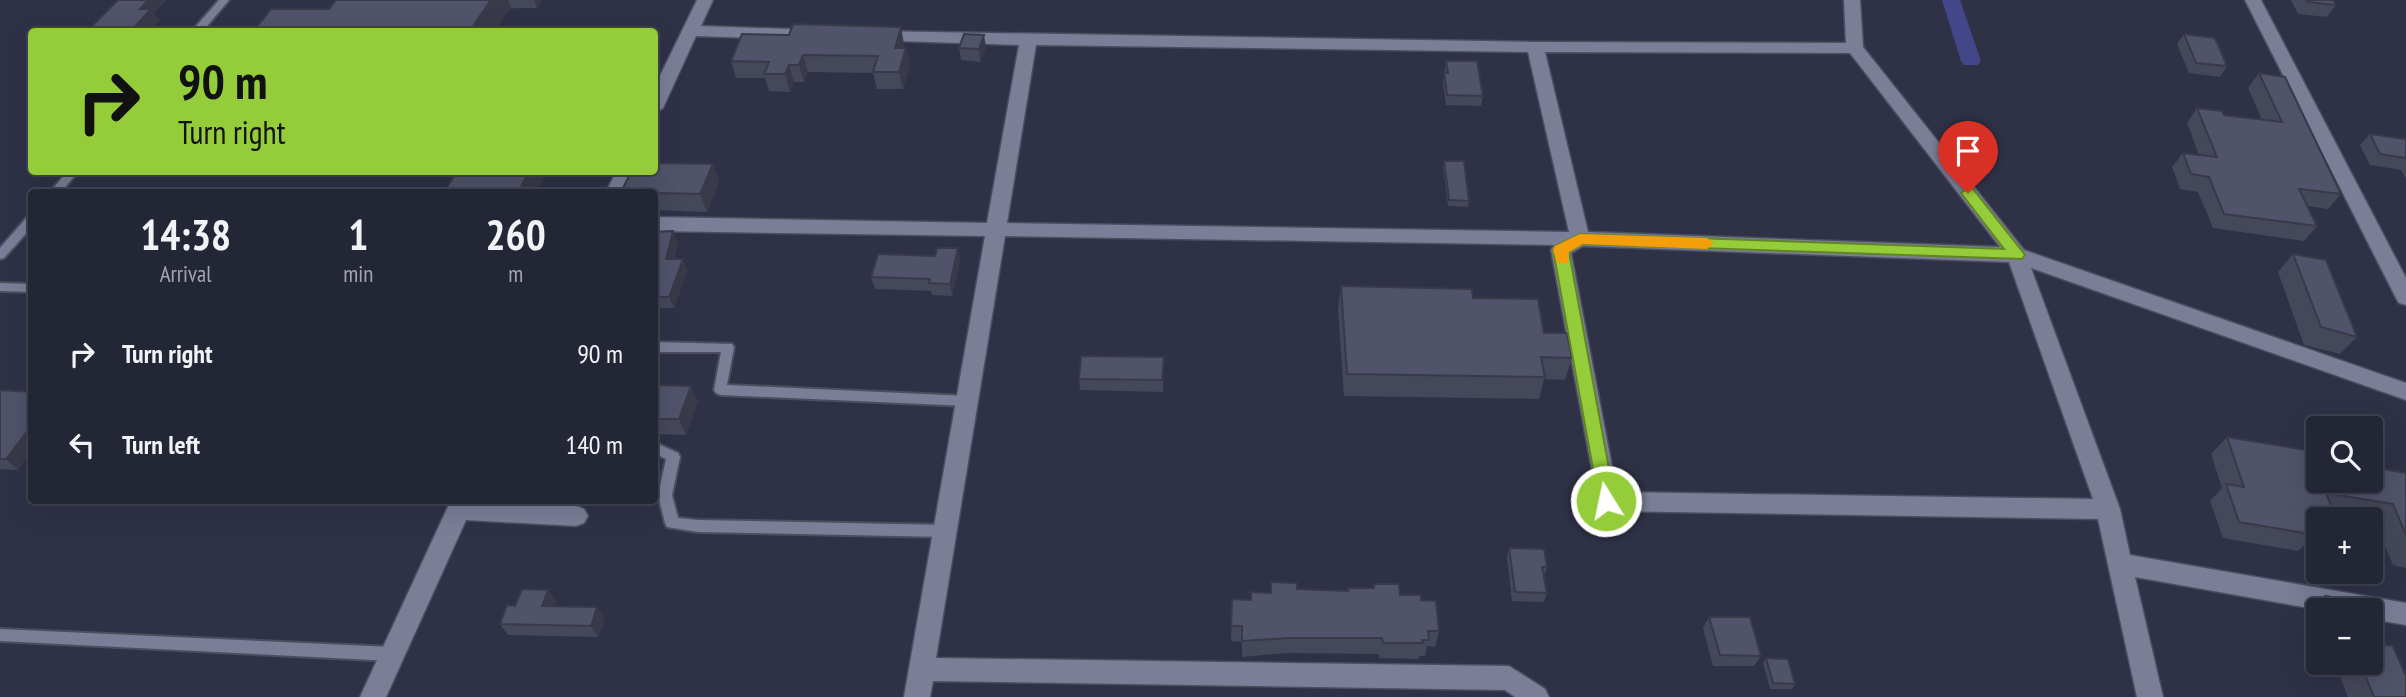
<!DOCTYPE html>
<html lang="en">
<head>
<meta charset="utf-8">
<style>
  :root { --surface:#232635; --page:#2b2e3d; --text:#f1f3f6; --muted:#a3a5ad; --line:#404350 }
  body { margin:0; font-family:"PT Sans Narrow",sans-serif; background:var(--page); color:var(--text); height:100vh; display:flex; flex-direction:column; font-size:26px; white-space:nowrap }
  * { box-sizing:border-box; margin:0 }
  p { font-size:23px; color:var(--muted) }
  .icon { flex:none; width:38px; height:38px; fill:none; stroke:currentColor; stroke-width:2; stroke-linecap:round; stroke-linejoin:round }
  .map { position:relative; flex:1; overflow:hidden }
  .drawer { position:absolute; left:28px; top:189px; width:630px; height:315px; display:flex; flex-direction:column; background:var(--surface); border-radius:7px; box-shadow:0 7px 28px #0002,0 0 0 2px var(--line) }
  .drawer>* { flex:none }
  .hud { position:absolute; left:28px; top:28px; width:630px; height:147px; border-radius:7px; box-shadow:0 7px 28px #0002,0 0 0 2px var(--line); background:#95cc3a; color:#111; overflow:hidden }
  .fabs { position:absolute; left:2306px; top:416px; display:grid; gap:14px }
  .fabs a { display:grid; place-items:center; width:77px; height:77px; border-radius:7px; background:var(--surface); box-shadow:0 7px 28px #0002,0 0 0 2px var(--line); font-size:35px }
  .pin { position:absolute; display:grid; place-items:center; width:60px; height:60px; color:#fff; margin:-72px -30px; border-radius:50% 50% 50% 0; rotate:-45deg; box-shadow:0 0 7px #0007 }
  .pin .icon { rotate:45deg }
  .me { position:absolute; width:77px; margin:-38px; rotate:350deg; stroke-linejoin:round; filter:drop-shadow(0 0 5px #0008) }
  .turn { display:flex; align-items:center; gap:24px; height:147px; padding:0 35px; font-size:32px }
  .turn .icon { width:91px; height:91px; stroke-width:2.5 }
  .turn b { display:block; font-size:49px; line-height:60px }
  .eta { display:flex; justify-content:space-evenly; align-items:center; height:119px; text-align:center }
  .eta b { font-size:42px; font-weight:700; line-height:49px }
  ul { padding:0; list-style:none }
  li { display:flex; align-items:center; gap:21px; height:91px; padding:0 35px }
  li div { flex:1 }
  li b { display:block; font-size:26px }
  li em { font-style:normal }
  .map>svg:first-child { display:block }
  .lines { fill:none; stroke-linecap:round; stroke-linejoin:round }
  .canal { fill:#43478a; fill-rule:evenodd }
  .lane-casing { stroke:#4c4e60; stroke-width:4 }
  .street-casing { stroke:#4c4e60; stroke-width:3 }
  .lane { fill:#7a7e97; fill-rule:evenodd }
  .street { fill:#7a7e97; fill-rule:evenodd }
  .wall { fill:#45475b }
  .shaded-wall { fill:#383a4a }
  .building { fill:#50536a; stroke:#383a4a; stroke-width:2 }
  .route { fill:#95cc3a; stroke:#618526; stroke-width:2 }
  .slow { fill:#f59e0b }
</style>
</head>
<body>
<div class="map">
<svg width="2406" height="697" viewBox="0 0 2406 697">
  <rect width="100%" height="100%" fill="#2f3247"/>
  <g class="lines">
    <polygon class="canal" points="1942,0 1960,0 1981,61 1978,65 1964,65 1961,61"/>
    <g class="lane-casing">
      <g id="lane">
        <polygon points="219,0 229,0 202,32 191,32"/>
        <polygon points="67,172 78,172 61,192 50,192"/>
        <polygon points="32,215 32,227 4,258 0,259 0,248 28,216"/>
        <polygon points="0,283 32,284 32,292 0,291"/>
        <polygon points="654,342 732,344 734,347 727,385 967,396 971,398 973,401 971,404 967,406 720,395 716,393 714,390 721,352 654,352"/>
        <polygon points="654,442 678,453 680,457 672,495 678,518 698,520 945,525 950,527 952,531 950,535 945,537 698,532 667,527 665,523 658,495 666,459 654,453"/>
        <polygon points="0,629 392,647 397,649 399,654 397,659 392,661 0,641"/>
      </g>
    </g>
    <g class="street-casing">
      <g id="street">
        <polygon points="697,0 713,0 701,26 818,30 826,35 818,40 696,36 663,108 654,114 654,88"/>
        <path d="M 1844,0 L 1860,0 L 1863,47 L 2024,250 L 2406,383 L 2406,400 L 2031,268 L 2120,509 L 2130,555 L 2406,603 L 2406,625 L 2371,619 L 2371,611 L 2326,611 L 2135,577 L 2163,697 L 2137,697 L 2098,519 L 1607,511 L 1599,508 L 1551,250 L 1554,245 L 1005,236 L 936,658 L 1509,666 L 1545,689 L 1549,697 L 1515,697 L 1505,690 L 933,681 L 930,697 L 904,697 L 985,236 L 654,231 L 654,217 L 987,223 L 1019,45 L 868,40 L 866,36 L 868,32 L 874,31 L 1535,42 L 1846,43 ZM 1036,45 L 1528,52 L 1569,232 L 1007,223 ZM 1545,52 L 1850,53 L 2000,247 L 1588,232 ZM 1583,246 L 2009,262 L 2093,499 L 1617,492 L 1571,253 Z"/>
        <polygon points="2245,0 2261,0 2406,278 2406,305 2399,303 2396,298"/>
        <polygon points="616,172 634,172 624,192 606,192"/>
        <polygon points="451,500 576,506 584,509 588,516 584,523 576,526 466,520 386,697 360,697"/>
      </g>
    </g>
    <use href="#lane" class="lane"/>
    <use href="#street" class="street"/>
  </g>
  <g class="wall">
    <polygon points="118,0 166,0 154,13 159,20 148,32 94,32 91,27"/>
    <polygon points="336,0 542,0 537,8 329,9"/>
    <polygon points="2291,0 2333,0 2336,5 2327,17 2298,14"/>
    <polygon points="2184,34 2227,66 2220,77 2189,73 2177,44"/>
    <polygon points="904,44 903,48 906,48 910,65 903,89 877,89 873,73 808,72 804,82 794,82 790,92 769,91 765,78 736,78 731,61"/>
    <polygon points="986,47 980,62 961,60 959,48"/>
    <polygon points="1446,61 1483,96 1481,106 1446,105 1443,83"/>
    <polygon points="2259,73 2341,194 2328,209 2308,206 2317,226 2304,241 2213,228 2198,192 2180,189 2172,167 2183,153 2199,155 2187,123 2197,108 2224,115 2262,120 2248,88"/>
    <polygon points="2370,134 2406,139 2406,179 2401,170 2370,165 2360,145"/>
    <polygon points="1444,161 1469,201 1468,207 1448,206 1443,167"/>
    <polygon points="713,164 719,182 707,212 654,210 654,192 621,192"/>
    <polygon points="457,172 547,172 536,192 447,192 445,190"/>
    <polygon points="654,232 678,243 674,259 687,270 674,308 661,308 659,313 654,313"/>
    <polygon points="2293,254 2357,337 2340,354 2304,345 2278,272"/>
    <polygon points="960,260 952,296 932,295 931,291 875,289 871,277"/>
    <polygon points="1341,286 1473,298 1544,333 1572,358 1565,380 1544,379 1539,399 1344,396 1338,309"/>
    <polygon points="1164,357 1163,392 1080,390 1079,379"/>
    <polygon points="0,390 18,470 0,469"/>
    <polygon points="654,394 698,401 686,435 654,434"/>
    <polygon points="2227,437 2319,481 2406,473 2406,568 2393,565 2374,520 2334,514 2337,520 2319,520 2319,536 2315,535 2298,551 2223,538 2210,501 2222,488 2211,454"/>
    <polygon points="1509,548 1547,567 1544,576 1547,593 1544,602 1512,601 1507,557"/>
    <polygon points="1271,582 1297,589 1347,591 1373,588 1374,584 1400,595 1421,600 1439,631 1435,647 1427,646 1425,656 1419,656 1419,659 1379,658 1379,654 1287,653 1242,657 1242,642 1231,641 1232,599 1251,600 1270,593"/>
    <polygon points="2326,596 2364,611 2319,611 2319,630 2308,611"/>
    <polygon points="556,601 554,606 605,618 598,637 508,635 500,624 515,606"/>
    <polygon points="1709,617 1761,656 1754,666 1713,666 1703,628"/>
    <polygon points="2379,644 2406,697 2348,697 2335,663 2371,663"/>
    <polygon points="1766,658 1795,684 1792,689 1770,689 1763,663"/>
  </g>
  <g class="shaded-wall">
    <polygon points="148,0 166,0 154,13 159,20 148,32 135,32 133,29 140,9"/>
    <polygon points="491,0 508,0 511,7 494,32 469,32"/>
    <polygon points="534,0 542,0 537,8"/>
    <polygon points="901,27 904,44 898,65 895,48"/>
    <polygon points="984,35 986,47 980,62 979,49"/>
    <polygon points="906,48 910,65 903,89 899,72"/>
    <polygon points="803,55 808,72 804,82 799,65"/>
    <polygon points="789,65 794,82 790,92 785,74"/>
    <polygon points="713,164 719,182 707,212 700,194"/>
    <polygon points="529,172 547,172 536,192 518,192"/>
    <polygon points="673,231 678,243 671,270 666,259"/>
    <polygon points="958,248 960,260 952,296 950,284"/>
    <polygon points="683,259 687,270 674,308 669,297"/>
    <polygon points="656,297 661,308 659,313 654,303"/>
    <polygon points="691,386 698,401 686,435 679,419"/>
    <polygon points="32,425 32,452 18,470 6,459"/>
    <polygon points="548,590 556,601 550,617 542,606"/>
    <polygon points="597,607 605,618 598,637 591,626"/>
  </g>
  <g class="building">
    <polygon points="118,0 148,0 140,9 151,9 133,29 91,27"/>
    <polygon points="336,0 491,0 469,32 253,32 271,9 329,9"/>
    <polygon points="2306,0 2333,0 2336,5 2307,2"/>
    <polygon points="793,24 901,27 895,48 906,48 899,72 873,72 878,56 803,55 799,65 789,65 785,74 764,74 769,62 731,61 742,34 789,35"/>
    <polygon points="964,34 984,35 979,49 959,48"/>
    <polygon points="2184,34 2215,38 2227,66 2196,63"/>
    <polygon points="1446,61 1477,61 1483,96 1447,95 1444,72 1448,73"/>
    <polygon points="2259,73 2285,77 2341,194 2299,189 2317,226 2224,214 2209,177 2191,174 2183,153 2217,157 2197,108 2222,111 2224,115 2282,122"/>
    <polygon points="2370,134 2406,139 2406,158 2380,154"/>
    <polygon points="1444,161 1464,161 1469,201 1449,200"/>
    <polygon points="654,163 713,164 700,194 621,192 631,172 654,172"/>
    <polygon points="457,172 529,172 518,192 445,190"/>
    <polygon points="673,231 666,259 683,259 669,297 656,297 654,301 654,232"/>
    <polygon points="937,248 958,248 950,284 929,283 930,279 871,277 878,254 935,256"/>
    <polygon points="2293,254 2326,260 2357,337 2321,327"/>
    <polygon points="1341,286 1472,289 1473,298 1538,299 1544,333 1567,333 1572,358 1541,357 1545,377 1347,374"/>
    <polygon points="1081,356 1164,357 1162,380 1079,379"/>
    <polygon points="659,385 691,386 679,419 654,419 654,394 656,394"/>
    <polygon points="0,390 32,392 32,425 6,459 0,459"/>
    <polygon points="2227,437 2319,452 2319,481 2371,481 2371,467 2406,473 2406,535 2393,504 2326,493 2337,520 2308,515 2316,535 2239,522 2226,484 2244,487"/>
    <polygon points="1509,548 1544,549 1547,567 1542,567 1547,593 1515,592"/>
    <polygon points="1271,582 1297,583 1297,589 1348,591 1348,588 1374,588 1374,584 1399,584 1400,595 1421,595 1421,600 1436,601 1439,631 1428,631 1429,640 1422,640 1423,643 1383,643 1382,638 1288,638 1242,641 1242,626 1231,626 1232,599 1251,600 1251,592 1271,593"/>
    <polygon points="522,589 548,590 542,606 597,607 591,626 500,624 507,605 515,606"/>
    <polygon points="2326,596 2360,602 2364,611 2335,611"/>
    <polygon points="1709,617 1750,617 1761,656 1720,655"/>
    <polygon points="2371,626 2379,644 2393,646 2406,676 2406,697 2374,697 2360,663 2371,663"/>
    <polygon points="1766,658 1788,659 1795,684 1773,683"/>
  </g>
  <polygon class="route" points="1968,188 1973,189 2022,251 2025,255 2022,259 1583,244 1569,252 1615,501 1613,507 1606,509 1600,507 1553,250 1555,246 1580,234 2004,249 1961,193"/>
  <polygon class="slow" points="1580,234 1707,238 1714,243 1707,249 1583,244 1569,252 1568,263 1557,263 1553,250 1555,246"/>
</svg>
<div class="fabs">
<a><svg class="icon" aria-label="search" viewBox="0 0 24 24"><circle cx="10" cy="10" r="6"/><path d="M15 15l6 6"/></svg></a>
<a>+</a>
<a>−</a>
</div>
<div class="pin" style="left:1968px;top:193px;background:#d93025"><svg class="icon" aria-label="arrive" viewBox="0 0 24 24"><path d="M6 21V4h12l-3 4 3 4H6"/></svg></div>
<svg class="me" style="left:1606px;top:501px" viewBox="-20 -20 40 40"><circle r="17" fill="#95cc3a" stroke="#fff" stroke-width="3"/><path d="M0-11L8 9 0 5-8 9z" fill="#fff"/></svg>
<div class="hud">
<div class="turn"><svg class="icon" aria-label="right" viewBox="0 0 24 24"><path d="M7 20v-9h11M14 6l5 5-5 5"/></svg><div><b>90 m</b>Turn right</div></div>
</div>
<section class="drawer">
<div class="eta">
<div><b>14:38</b><p>Arrival</p></div>
<div><b>1</b><p>min</p></div>
<div><b>260</b><p>m</p></div>
</div>
<ul>
<li><svg class="icon" aria-label="right" viewBox="0 0 24 24"><path d="M7 20v-9h11M14 6l5 5-5 5"/></svg><div><b>Turn right</b></div><em>90 m</em></li>
<li><svg class="icon" aria-label="left" viewBox="0 0 24 24"><path d="M17 20v-9H6M10 6l-5 5 5 5"/></svg><div><b>Turn left</b></div><em>140 m</em></li>
</ul>
</section>
</div>
</body>
</html>
